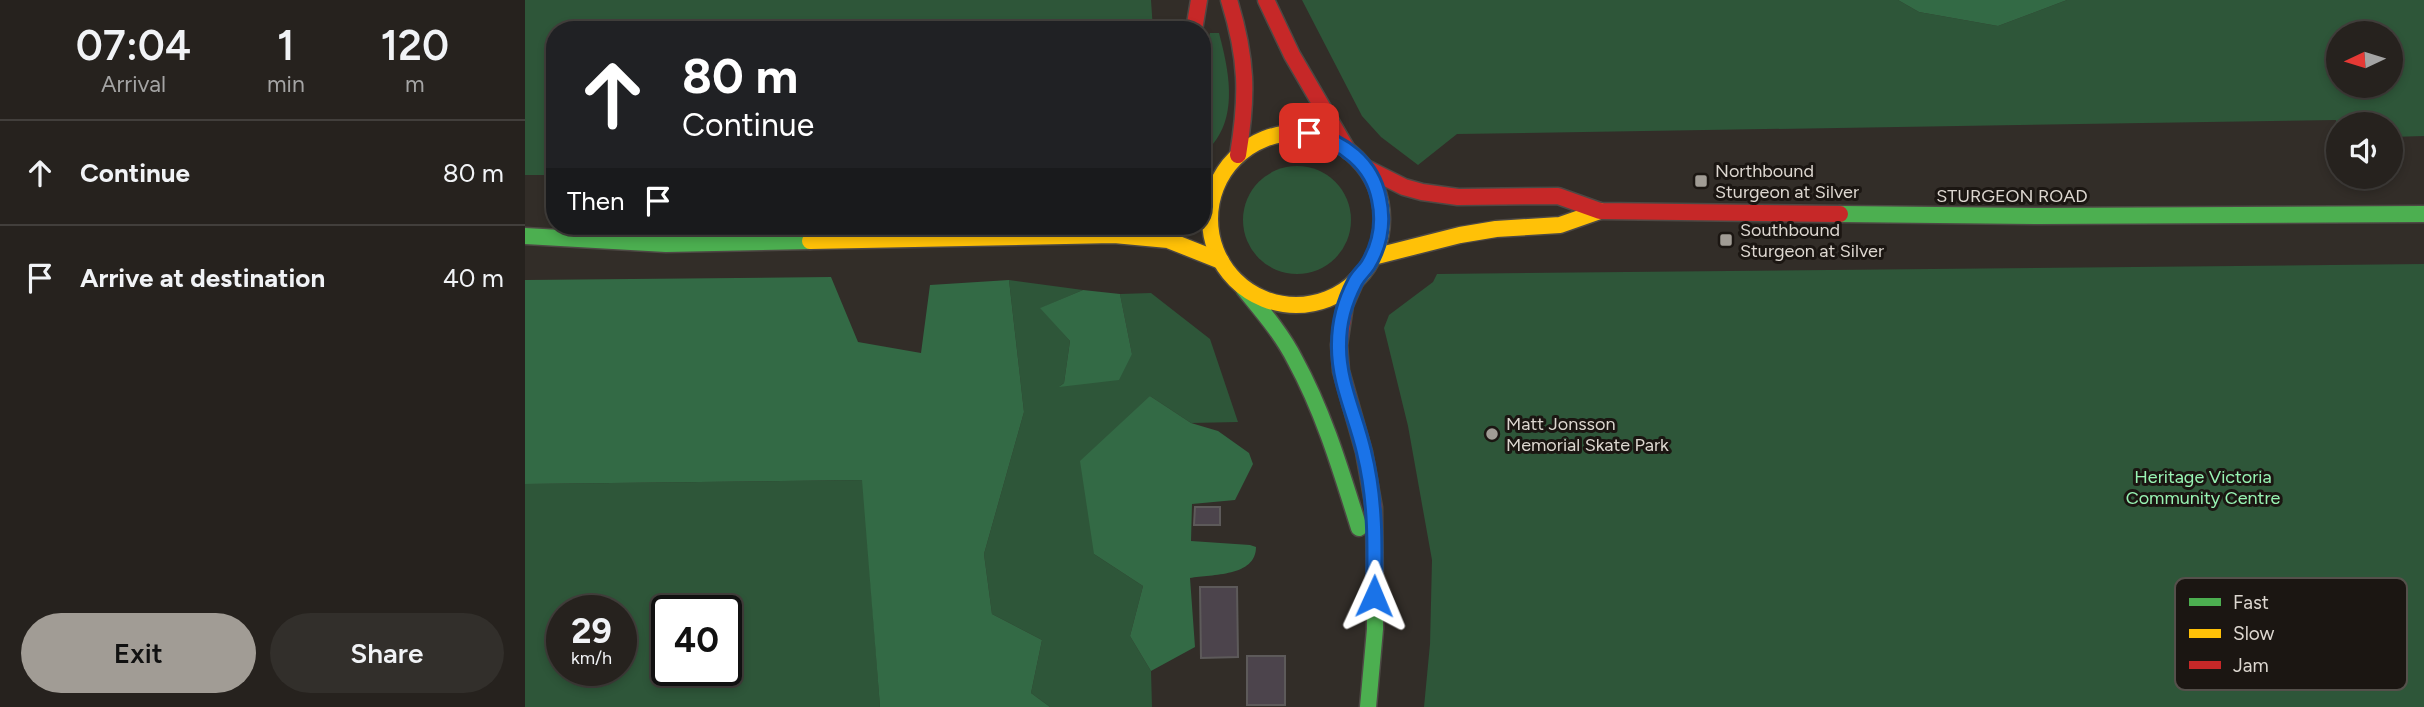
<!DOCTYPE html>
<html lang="en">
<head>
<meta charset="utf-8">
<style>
  :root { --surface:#26221e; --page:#322f2b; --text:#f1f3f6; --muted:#a4a4a4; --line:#423f3c; --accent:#a19c95 }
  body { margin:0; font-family:Figtree,sans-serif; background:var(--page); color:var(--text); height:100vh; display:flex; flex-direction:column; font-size:26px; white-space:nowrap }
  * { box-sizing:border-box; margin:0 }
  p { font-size:23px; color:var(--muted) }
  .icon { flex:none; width:38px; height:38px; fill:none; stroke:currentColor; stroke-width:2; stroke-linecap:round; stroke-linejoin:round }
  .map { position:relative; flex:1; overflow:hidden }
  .sheet { display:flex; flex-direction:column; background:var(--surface); width:525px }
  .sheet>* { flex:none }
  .guide { position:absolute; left:21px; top:21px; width:665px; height:214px; border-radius:28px; box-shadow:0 4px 10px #0003,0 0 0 2px var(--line); background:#202124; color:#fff; overflow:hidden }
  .needle { width:46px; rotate:266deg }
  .controls { position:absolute; left:1801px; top:21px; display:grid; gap:14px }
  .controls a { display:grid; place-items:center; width:77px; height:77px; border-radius:50%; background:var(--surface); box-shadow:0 4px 10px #0003,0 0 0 2px var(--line); font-size:35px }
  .speed { position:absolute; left:21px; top:595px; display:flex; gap:14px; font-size:35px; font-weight:700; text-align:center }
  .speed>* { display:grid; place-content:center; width:91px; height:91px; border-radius:50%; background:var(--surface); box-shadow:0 4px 10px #0003,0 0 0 2px var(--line); line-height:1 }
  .speed small { font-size:18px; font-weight:400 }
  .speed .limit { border:4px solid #111; border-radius:10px; background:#fff; color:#111 }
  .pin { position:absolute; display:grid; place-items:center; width:60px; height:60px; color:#fff; margin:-30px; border-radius:14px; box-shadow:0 4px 10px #0006 }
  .me { position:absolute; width:77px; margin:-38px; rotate:1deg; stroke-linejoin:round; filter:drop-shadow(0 0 5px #0008) }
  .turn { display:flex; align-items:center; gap:24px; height:147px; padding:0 21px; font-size:32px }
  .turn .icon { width:91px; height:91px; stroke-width:2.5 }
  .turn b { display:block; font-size:49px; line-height:60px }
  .then { display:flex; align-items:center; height:66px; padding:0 21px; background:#0003; gap:14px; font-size:26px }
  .eta { display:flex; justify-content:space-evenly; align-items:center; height:119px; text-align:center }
  .eta b { font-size:42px; font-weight:600; line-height:49px }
  .cta { display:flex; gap:14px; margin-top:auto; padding:14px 21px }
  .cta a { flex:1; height:80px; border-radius:42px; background:var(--accent); color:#111; font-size:28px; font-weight:600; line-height:80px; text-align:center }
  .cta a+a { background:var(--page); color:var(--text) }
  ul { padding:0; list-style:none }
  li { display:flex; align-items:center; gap:21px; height:105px; padding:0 21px; border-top:2px solid var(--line) }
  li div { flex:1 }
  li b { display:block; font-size:26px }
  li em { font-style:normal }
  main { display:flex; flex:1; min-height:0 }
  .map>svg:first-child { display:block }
  .green { fill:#2e5639; fill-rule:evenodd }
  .forest { fill:#336a45 }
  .building { fill:#4c444c; stroke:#5d5a5a; stroke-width:2 }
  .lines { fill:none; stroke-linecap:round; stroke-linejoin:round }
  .fast-casing { stroke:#4d4844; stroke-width:19 }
  .slow-casing { stroke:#4d4844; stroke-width:19 }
  .jam-casing { stroke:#4d4844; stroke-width:19 }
  .fast { stroke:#4caf50; stroke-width:16 }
  .slow { stroke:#ffc107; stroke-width:16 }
  .jam { stroke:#c62828; stroke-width:16 }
  .route-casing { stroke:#114b97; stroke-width:18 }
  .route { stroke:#1a73e8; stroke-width:12 }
  .poi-dot { fill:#a19c95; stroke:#1b1612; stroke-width:2.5 }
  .labels { text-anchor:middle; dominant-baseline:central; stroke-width:6; stroke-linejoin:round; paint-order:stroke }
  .poi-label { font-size:18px; fill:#ddd7d0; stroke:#1b1612; text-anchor:start }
  .street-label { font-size:18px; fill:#ddd7d0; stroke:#1b1612 }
  .park-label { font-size:18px; fill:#98f4b3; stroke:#1b1612 }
  .key { fill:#1b1612; stroke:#55504b; stroke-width:2 }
  .key-label { font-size:19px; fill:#ddd7d0 }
</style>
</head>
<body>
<main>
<section class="sheet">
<div class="eta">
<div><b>07:04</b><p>Arrival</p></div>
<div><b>1</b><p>min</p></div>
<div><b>120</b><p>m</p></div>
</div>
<ul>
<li><svg class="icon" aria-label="ahead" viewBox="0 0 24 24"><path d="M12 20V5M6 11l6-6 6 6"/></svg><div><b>Continue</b></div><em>80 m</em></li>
<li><svg class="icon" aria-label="arrive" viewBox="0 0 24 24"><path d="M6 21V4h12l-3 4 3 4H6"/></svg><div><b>Arrive at destination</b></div><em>40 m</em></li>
</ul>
<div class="cta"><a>Exit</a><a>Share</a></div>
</section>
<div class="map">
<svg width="1899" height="707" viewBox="0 0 1899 707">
  <rect width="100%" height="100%" fill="#322d28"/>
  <g class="green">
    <polygon points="0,0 626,0 628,30 30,30 30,175 0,175"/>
    <path d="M 777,0 L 1373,0 L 1394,12 L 1473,26 L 1542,0 L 1899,0 L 1899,136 L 1866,137 L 1866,124 L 1813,124 L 1812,137 L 1811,120 L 932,134 L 893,165 L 856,137 L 837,116 ZM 1813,33 L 1866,33 L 1866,86 L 1813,86 Z"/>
    <path d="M 685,33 L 694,33 C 705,75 715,124 677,155 L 677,60 Z"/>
    <circle cx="772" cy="220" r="54"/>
    <polygon points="1899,264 1899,707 899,707 905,644 907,560 883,426 859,328 864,315 908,282 912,274"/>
    <polygon points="484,280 558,290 516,308 545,341 539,383 535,386 607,354 595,294 626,293 685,339 713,422 666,423 625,396 569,554 618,586 605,636 626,671 627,707 525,707 506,693 517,640 467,614 459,554 499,412"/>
    <path d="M 338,480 L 355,707 L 0,707 L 0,484 ZM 37,611 L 96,611 L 96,670 L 37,670 ZM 142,611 L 201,611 L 201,670 L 142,670 Z"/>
  </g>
  <g class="forest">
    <polygon points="1373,0 1542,0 1473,26 1394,12"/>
    <polygon points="306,277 333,342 396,353 405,285 484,280 499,412 459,554 467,614 517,640 506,693 525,707 355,707 337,480 0,484 0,280"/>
    <polygon points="558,290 595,294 607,354 594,380 534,387 539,383 545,341 515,308"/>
    <path d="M 625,396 L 666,423 L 693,431 L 724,453 L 728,464 L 710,500 L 667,504 L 666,541 L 725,545 L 731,547 C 731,577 687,574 665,578 L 670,647 L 626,671 L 605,636 L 618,586 L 569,554 L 555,461 Z"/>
  </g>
  <g class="building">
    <polygon points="670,507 695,507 695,525 669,525"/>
    <polygon points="675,587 712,587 713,657 676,658"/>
    <rect x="722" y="656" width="38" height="49"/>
  </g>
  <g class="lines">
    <g class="fast-casing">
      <g id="fast">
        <polyline points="1315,214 1517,216 1899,214"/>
        <polyline points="0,236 141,244 285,241"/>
        <path d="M 719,289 C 737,311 757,334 770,360 C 799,413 816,471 834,528"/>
        <polyline points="843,707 850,629 850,595"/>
      </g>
    </g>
    <g class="slow-casing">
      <g id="slow">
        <circle cx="771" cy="219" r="86"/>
        <polyline points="285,241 589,235 643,240 696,261"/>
        <polyline points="848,257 935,235 971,229 1035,225 1075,211"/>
      </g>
    </g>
    <g class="jam-casing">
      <g id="jam">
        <path d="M 704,0 C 722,58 723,95 713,155"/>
        <polyline points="741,0 767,55 823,151"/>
        <polyline points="669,30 674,0"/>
        <polyline points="841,168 879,187 897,192 933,197 1033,196 1075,211 1315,214"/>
        <polyline points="831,280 820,305 814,345 816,371 839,452 849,508 850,595"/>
      </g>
    </g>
    <use href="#fast" class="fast"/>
    <use href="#slow" class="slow"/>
    <use href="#jam" class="jam"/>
  </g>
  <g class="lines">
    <g class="route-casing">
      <path id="route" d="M 784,133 C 818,142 847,163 854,199 C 859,222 855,245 843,265 C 839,271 833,276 830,282 C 820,301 814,323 814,344 C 813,382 831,416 839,452 C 851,500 850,547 849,596"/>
    </g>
    <use href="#route" class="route"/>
  </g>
  <g class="poi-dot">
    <rect x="1169" y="174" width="14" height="14" rx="3.5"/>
    <rect x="1194" y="233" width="14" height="14" rx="3.5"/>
    <circle cx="967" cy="434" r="7"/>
  </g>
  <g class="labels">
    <g class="poi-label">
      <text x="1190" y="171">Northbound<tspan x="1190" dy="21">Sturgeon at Silver</tspan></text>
      <text x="1215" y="230">Southbound<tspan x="1215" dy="21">Sturgeon at Silver</tspan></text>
      <text x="981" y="424">Matt Jonsson<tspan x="981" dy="21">Memorial Skate Park</tspan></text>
    </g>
    <g class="street-label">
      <text x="1487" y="196">STURGEON ROAD</text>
    </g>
    <g class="park-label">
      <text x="1678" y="477">Heritage Victoria<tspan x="1678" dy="21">Community Centre</tspan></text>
    </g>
  </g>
  <rect x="1650" y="578" width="232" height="112" rx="10" class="key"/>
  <rect x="1664" y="598" width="32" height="8" fill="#4caf50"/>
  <rect x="1664" y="629" width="32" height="9" fill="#ffc107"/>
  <rect x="1664" y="661" width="32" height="8" fill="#c62828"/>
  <g class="key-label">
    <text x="1708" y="609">Fast</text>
    <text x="1708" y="640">Slow</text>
    <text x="1708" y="672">Jam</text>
  </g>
</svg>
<div class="controls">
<a><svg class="needle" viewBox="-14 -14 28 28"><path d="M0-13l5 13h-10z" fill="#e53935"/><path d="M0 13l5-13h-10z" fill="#a4a4a4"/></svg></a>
<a><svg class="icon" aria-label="sound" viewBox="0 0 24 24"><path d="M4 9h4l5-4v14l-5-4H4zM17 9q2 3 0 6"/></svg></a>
</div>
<div class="speed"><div>29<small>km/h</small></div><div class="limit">40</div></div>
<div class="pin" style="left:784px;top:133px;background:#d93025"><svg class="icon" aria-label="arrive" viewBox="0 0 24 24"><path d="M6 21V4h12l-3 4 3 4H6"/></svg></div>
<svg class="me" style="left:849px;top:596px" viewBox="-20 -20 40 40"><path d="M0-17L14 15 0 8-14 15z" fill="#1a73e8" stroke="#fff" stroke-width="4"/></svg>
<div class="guide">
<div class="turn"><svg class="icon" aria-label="ahead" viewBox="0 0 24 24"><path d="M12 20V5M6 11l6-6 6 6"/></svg><div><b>80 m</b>Continue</div></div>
<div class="then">Then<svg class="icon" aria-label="arrive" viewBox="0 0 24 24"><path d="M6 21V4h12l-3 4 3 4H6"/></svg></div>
</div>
</div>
</main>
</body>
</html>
